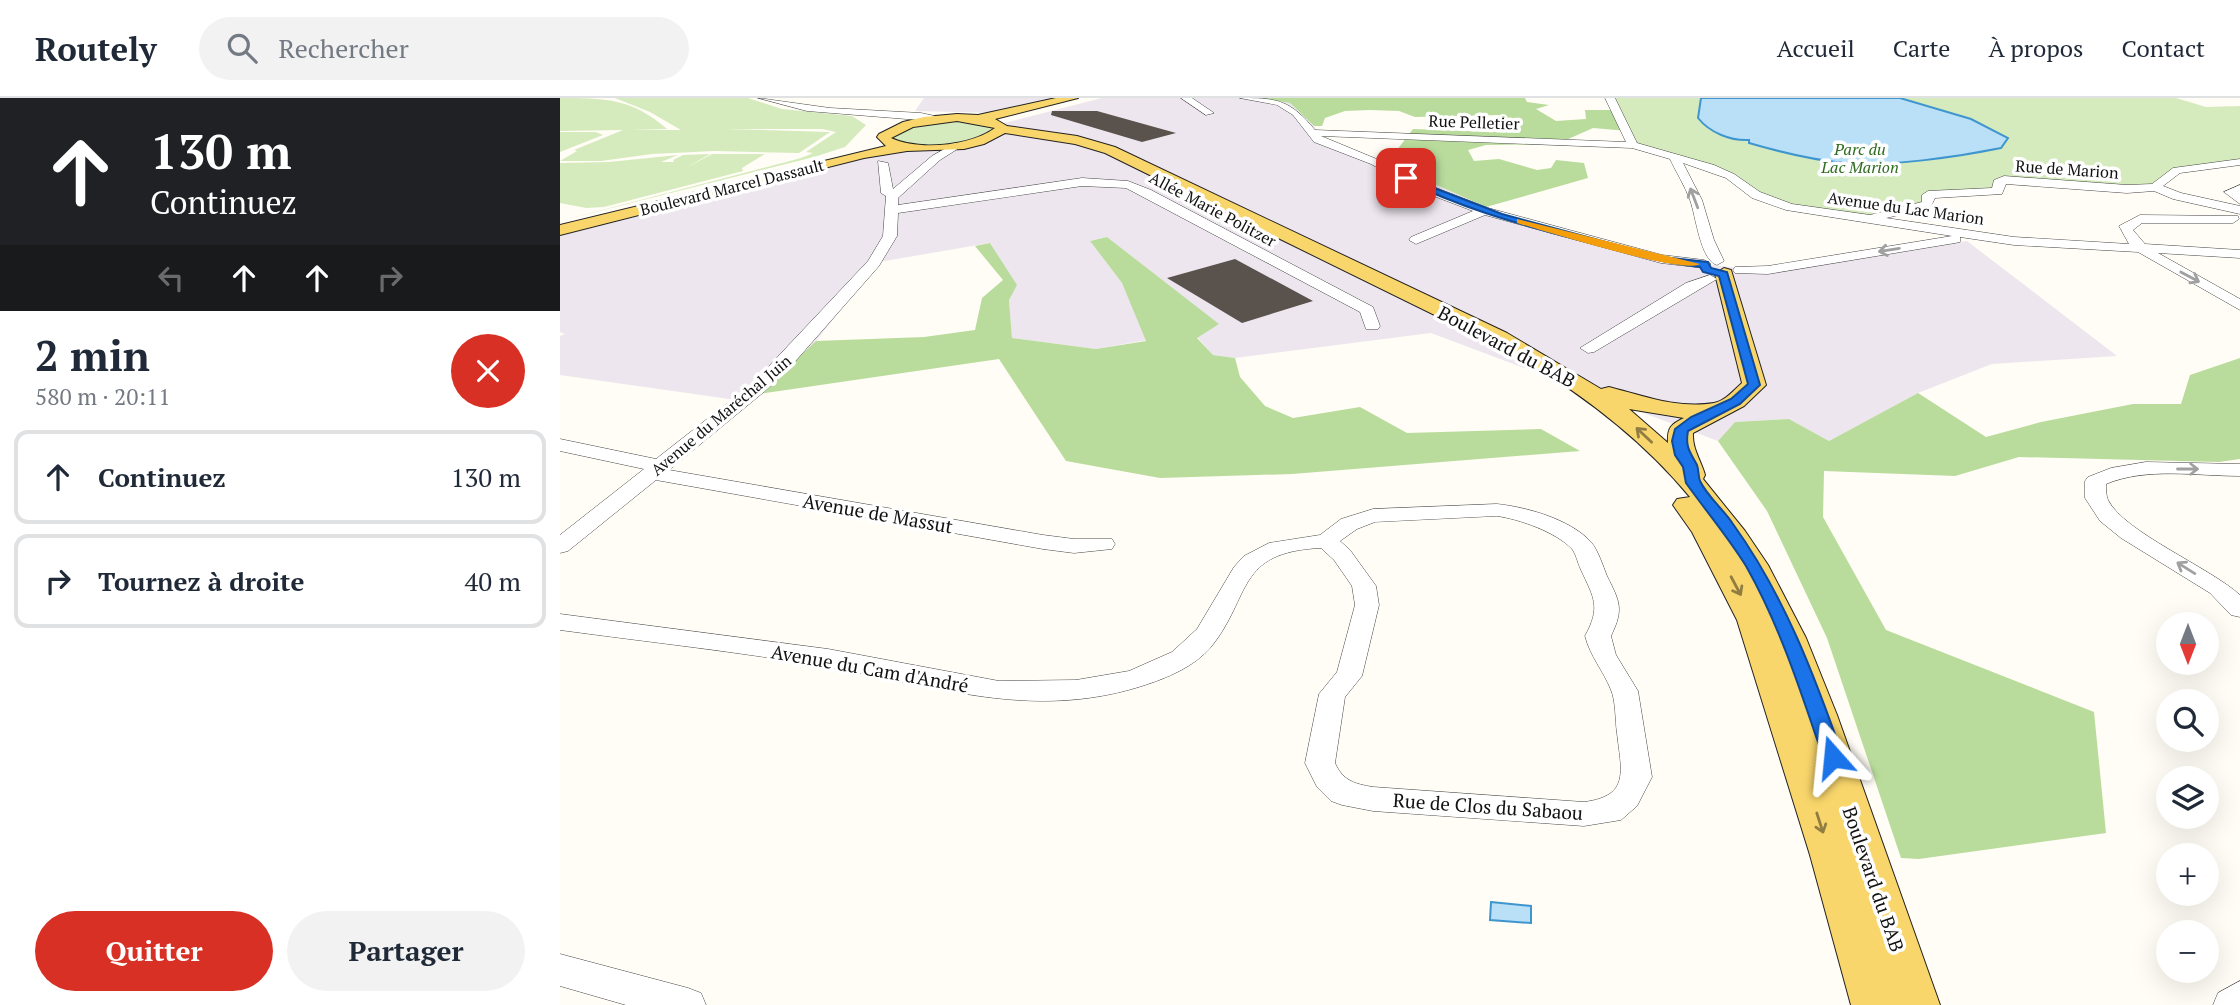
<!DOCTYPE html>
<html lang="fr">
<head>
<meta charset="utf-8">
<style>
  :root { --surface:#fff; --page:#f2f2f3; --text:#1f2937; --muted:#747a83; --line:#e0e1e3; --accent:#d93025 }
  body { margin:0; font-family:"PT Serif",serif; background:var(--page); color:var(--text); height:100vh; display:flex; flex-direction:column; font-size:26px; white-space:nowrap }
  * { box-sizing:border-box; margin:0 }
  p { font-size:23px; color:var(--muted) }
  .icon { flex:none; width:38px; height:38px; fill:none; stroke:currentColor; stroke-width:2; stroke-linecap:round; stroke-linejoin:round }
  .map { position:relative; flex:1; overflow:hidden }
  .details { display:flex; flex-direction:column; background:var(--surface); width:560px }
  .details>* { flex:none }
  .top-card { background:#202124; color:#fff; overflow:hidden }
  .needle { width:46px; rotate:180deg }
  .controls { position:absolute; left:1596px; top:514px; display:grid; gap:14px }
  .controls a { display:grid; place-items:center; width:63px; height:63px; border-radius:50%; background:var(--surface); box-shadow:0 7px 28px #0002; font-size:35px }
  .pin { position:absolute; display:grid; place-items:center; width:60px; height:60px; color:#fff; margin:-30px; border-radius:14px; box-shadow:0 4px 10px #0006 }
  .me { position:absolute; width:77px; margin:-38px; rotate:342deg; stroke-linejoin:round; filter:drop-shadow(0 0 5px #0008) }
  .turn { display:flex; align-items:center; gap:24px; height:147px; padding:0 35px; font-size:32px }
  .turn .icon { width:91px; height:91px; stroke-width:2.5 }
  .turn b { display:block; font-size:49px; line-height:60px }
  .lanes { display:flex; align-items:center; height:66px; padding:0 35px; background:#0003; justify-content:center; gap:35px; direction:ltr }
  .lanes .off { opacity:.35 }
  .round { display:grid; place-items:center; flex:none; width:74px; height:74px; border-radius:37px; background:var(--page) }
  .head { display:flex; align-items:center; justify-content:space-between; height:119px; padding:0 35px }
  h1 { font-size:42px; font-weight:600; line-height:52px }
  .action { display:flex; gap:14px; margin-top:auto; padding:14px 35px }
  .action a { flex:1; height:80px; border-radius:42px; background:var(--accent); color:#fff; font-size:28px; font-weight:600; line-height:80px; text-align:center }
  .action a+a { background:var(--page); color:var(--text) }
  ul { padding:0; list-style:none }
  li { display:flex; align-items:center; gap:21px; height:94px; margin:0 14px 10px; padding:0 21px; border:4px solid var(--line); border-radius:14px }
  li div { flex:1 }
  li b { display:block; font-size:26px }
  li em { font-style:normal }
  header { display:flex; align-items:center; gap:42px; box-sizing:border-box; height:98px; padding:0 35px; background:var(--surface); border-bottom:2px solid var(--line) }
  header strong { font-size:33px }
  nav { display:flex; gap:38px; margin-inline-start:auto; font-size:24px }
  .search { width:490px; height:63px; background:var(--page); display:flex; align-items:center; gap:18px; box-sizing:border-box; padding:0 24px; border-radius:38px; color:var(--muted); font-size:26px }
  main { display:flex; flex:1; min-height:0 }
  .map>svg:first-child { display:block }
  .industrial { fill:#eee6ef }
  .green { fill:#d5ebbd }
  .forest { fill:#b9dc9c }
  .water { fill:#b9e0f7; stroke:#3f96cf; stroke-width:2 }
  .building { fill:#5a524d }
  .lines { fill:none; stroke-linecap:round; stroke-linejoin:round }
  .minor-casing { stroke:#444; stroke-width:1 }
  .major-casing { stroke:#222; stroke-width:2 }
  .minor { fill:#fff; fill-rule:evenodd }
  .major { fill:#f9d66b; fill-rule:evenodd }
  .oneway { stroke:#a0a0a0 }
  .oneway2 { stroke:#917d42 }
  .route { fill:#1a73e8; stroke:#114b97; stroke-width:2 }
  .slow { fill:#f59e0b }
  .labels { text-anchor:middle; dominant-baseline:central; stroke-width:7; stroke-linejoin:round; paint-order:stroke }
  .far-street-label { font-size:16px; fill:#111; stroke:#fff }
  .far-park-label { font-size:16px; font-style:italic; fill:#2f6b1f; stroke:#fff }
  .street-label { font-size:19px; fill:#111; stroke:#fff }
</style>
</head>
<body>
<header>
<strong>Routely</strong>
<div class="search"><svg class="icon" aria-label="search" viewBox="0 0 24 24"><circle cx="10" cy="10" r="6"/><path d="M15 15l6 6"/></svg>Rechercher</div>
<nav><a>Accueil</a><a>Carte</a><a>À propos</a><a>Contact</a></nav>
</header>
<main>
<section class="details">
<div class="top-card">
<div class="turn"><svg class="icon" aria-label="ahead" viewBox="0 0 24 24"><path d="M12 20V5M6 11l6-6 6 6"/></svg><div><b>130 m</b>Continuez</div></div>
<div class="lanes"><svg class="icon off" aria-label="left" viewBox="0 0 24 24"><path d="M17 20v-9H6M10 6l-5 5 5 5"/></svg><svg class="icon" aria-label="ahead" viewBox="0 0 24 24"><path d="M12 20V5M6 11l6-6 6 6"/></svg><svg class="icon" aria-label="ahead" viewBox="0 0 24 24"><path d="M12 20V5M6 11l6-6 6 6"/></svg><svg class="icon off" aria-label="right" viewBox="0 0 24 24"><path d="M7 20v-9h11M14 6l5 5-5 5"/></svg></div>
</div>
<div class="head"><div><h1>2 min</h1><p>580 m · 20:11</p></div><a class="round" style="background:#d93025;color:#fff"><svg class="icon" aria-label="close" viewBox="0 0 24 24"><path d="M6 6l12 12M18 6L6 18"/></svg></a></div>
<ul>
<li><svg class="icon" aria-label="ahead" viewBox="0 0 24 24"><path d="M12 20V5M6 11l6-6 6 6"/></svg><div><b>Continuez</b></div><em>130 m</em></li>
<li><svg class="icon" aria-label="right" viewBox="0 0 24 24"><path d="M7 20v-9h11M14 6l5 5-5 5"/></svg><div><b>Tournez à droite</b></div><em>40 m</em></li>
</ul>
<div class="action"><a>Quitter</a><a>Partager</a></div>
</section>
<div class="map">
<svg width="1680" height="907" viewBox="0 0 1680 907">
  <rect width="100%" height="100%" fill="#fffdf5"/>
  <g class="industrial">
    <polygon points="364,0 497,0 437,15 355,13"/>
    <polygon points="542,0 699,0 730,5 754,28 758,40 827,65 926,109 1115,162 1208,174 1407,143 1557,258 1432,266 1358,295 1269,343 1229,321 1175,324 1158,343 871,235 675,260 653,257 637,239 658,226 547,139 530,143 562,185 587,242 536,251 452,240 449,202 456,187 430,145 319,164 256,243 199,296 169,301 0,277 0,238 5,236 0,234 0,138"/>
  </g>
  <g class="green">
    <path d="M 0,0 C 44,0 72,0 107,31 L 70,32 L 121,32 L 90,14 L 55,0 L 188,0 L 222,11 L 292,18 L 306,27 L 285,49 L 254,59 L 0,123 L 211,68 C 224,64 242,61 253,55 L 246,54 L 276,34 L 262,31 L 165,31 L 270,34 L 239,55 L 154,53 L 92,56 L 41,63 L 0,63 L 17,53 L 14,52 L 63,32 L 0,33 Z"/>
    <polygon points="1050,0 1616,0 1646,9 1680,8 1680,64 1618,72 1595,89 1444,82 1438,93 1369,97 1369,103 1313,120 1216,105 1170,78 1073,47"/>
    <path d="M 387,22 L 435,27 L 435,32 C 416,48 357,53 334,41 L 333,38 L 345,29 Z"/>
    <polygon points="0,34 36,34 43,37 0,54"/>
    <polygon points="150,56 124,71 152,56 205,56 182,70 183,73 44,109 26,110 0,105 0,65 49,64 118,57 101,64 114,64 113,62 123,57"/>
  </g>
  <g class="forest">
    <polygon points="699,0 965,0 967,4 989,7 976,11 996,23 1026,21 1025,12 1056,12 1068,33 1033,30 997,46 926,47 908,52 914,63 939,61 977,72 991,70 996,62 1024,65 1028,80 926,109 827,65 853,31 933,34 949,26 941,17 855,19 839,13 810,12 785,13 765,20 762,28 754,28 730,5"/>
    <polygon points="547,139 659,226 637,240 653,257 675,260 680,279 705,308 733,320 800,309 847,335 981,331 1020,353 732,376 600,380 506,363 439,261 199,296 256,243 364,239 415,232 422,200 443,182 415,148 430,145 457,187 449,202 452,240 536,251 586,243 562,185 530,143"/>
    <polygon points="1680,260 1680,361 1659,364 1459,359 1395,378 1264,373 1263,419 1326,532 1534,614 1546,735 1359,761 1341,760 1267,540 1207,413 1158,343 1175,324 1229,321 1269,343 1358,295 1426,339 1481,324 1573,306 1621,306 1630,277"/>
  </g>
  <g class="water">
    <path d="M 1141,0 L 1340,0 L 1411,21 L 1448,40 L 1441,50 C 1397,59 1328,69 1284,65 C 1253,62 1220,54 1189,45 L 1189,42 C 1171,43 1150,35 1138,20 Z"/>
    <polygon points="931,804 971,808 971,825 930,822"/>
  </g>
  <g class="building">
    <polygon points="492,13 537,13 616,35 582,44 491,17"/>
    <polygon points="675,161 753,203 682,225 607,180"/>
  </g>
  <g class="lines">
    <g class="minor-casing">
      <g id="minor">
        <polygon points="198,0 270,10 361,15 389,21 384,24 247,13"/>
        <polygon points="621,0 632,0 654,15 646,17"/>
        <path d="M 680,0 C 718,0 730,2 755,32 L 1066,44 L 1045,0 L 1055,0 L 1077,45 L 1154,67 L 1174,76 L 1200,94 L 1232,106 L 1310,117 L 1362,104 L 1362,97 L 1368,93 L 1432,90 L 1434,82 L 1444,78 L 1567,87 L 1592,86 L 1613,70 L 1680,61 L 1680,67 L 1620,75 L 1603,88 L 1621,95 L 1680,108 L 1680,116 L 1613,101 L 1594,93 L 1567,95 L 1446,86 L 1442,96 L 1375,100 L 1370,110 L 1326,120 L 1454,139 L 1569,146 L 1559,128 L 1580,117 L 1678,118 L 1679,121 L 1673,125 L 1582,125 L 1573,132 L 1585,146 L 1680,152 L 1680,160 L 1598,155 L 1680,201 L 1680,212 L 1578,154 L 1454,147 L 1400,139 L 1400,144 L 1395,145 L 1208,176 L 1175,175 L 1173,172 L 1175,169 L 1208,168 L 1392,138 L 1226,112 L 1192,100 L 1166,80 L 1123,65 L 1142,102 L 1154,142 L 1164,163 L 1157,167 C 1140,162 1136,118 1130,102 C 1125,88 1116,74 1110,61 L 1072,50 L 761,38 L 819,62 L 866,86 L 928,110 L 1102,157 L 1144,162 L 1151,166 L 1144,170 L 1101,165 L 925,117 L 856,146 L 849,142 L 851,139 L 913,113 L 858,92 L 811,66 L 754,44 L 733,17 L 717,7 Z"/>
        <polygon points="395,45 400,48 399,50 380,62 338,100 338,107 522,80 568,83 591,92 813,209 820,228 818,231 806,231 800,214 566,90 522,88 338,115 337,138 319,168 232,267 205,293 109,372 483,437 514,441 552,441 555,446 552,451 514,455 483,451 96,382 8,453 0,455 0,437 84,371 0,353 0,341 96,361 193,285 308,163 323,138 326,98 321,95 318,63 328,65 333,91 372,58"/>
        <polygon points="1680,87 1680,106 1664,94"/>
        <polygon points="1150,177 1157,181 1034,254 1028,255 1020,250 1126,185"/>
        <path d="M 1586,364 L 1680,366 L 1680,378 C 1636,378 1587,369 1546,386 C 1546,391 1546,397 1548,402 C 1564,434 1649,469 1680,497 L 1680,519 L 1671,517 L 1650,495 L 1561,440 L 1540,423 L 1525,400 L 1525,383 L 1528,379 L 1551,370 Z"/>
        <path d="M 937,406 C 966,409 1010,421 1031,444 C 1038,452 1043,468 1047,478 C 1060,504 1064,511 1051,538 L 1056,557 L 1078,593 L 1092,679 L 1077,708 L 1061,722 L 1024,728 L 813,713 L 782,707 L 771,703 L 757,689 L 745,665 L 759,596 L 777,574 L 795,507 L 792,488 L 774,462 L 761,450 C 675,454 692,498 651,549 C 634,569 607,580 582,588 C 471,623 378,588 268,569 C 180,554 89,544 0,532 L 0,516 L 268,551 L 439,583 L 516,582 L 569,573 L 612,554 L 637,531 L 674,469 L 684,458 L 709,445 L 760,437 L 781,421 L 813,411 ZM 937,418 C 959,421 996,434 1012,451 C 1016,456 1018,466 1021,472 C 1034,500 1041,509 1025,538 C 1031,560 1043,572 1051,592 C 1056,604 1055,622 1057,635 C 1061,672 1071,698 1024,704 L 813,689 C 795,686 783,683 775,665 L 785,599 L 802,578 L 819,507 L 816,488 L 790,452 L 780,443 L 797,431 L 815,424 Z"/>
        <polygon points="0,856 128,890 141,895 146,907 66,907 0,888"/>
        <polygon points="1680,883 1680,907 1653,907 1658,895"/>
      </g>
    </g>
    <g class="major-casing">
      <path id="major" d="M 496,0 L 518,0 L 435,21 L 447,28 L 517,38 L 555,49 L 947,235 L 1041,291 L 1049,289 C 1084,298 1117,311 1154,305 C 1165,303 1174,292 1182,285 L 1155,176 L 1164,170 L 1171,172 L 1206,287 L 1184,308 L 1133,335 C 1132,351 1141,362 1145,377 L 1143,381 L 1185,433 L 1208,467 L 1246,540 L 1277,617 L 1380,907 L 1291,907 L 1250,757 L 1177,522 L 1132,434 L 1113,407 L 1117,401 L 1130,399 C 1081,340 1020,294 954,256 L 545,55 L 515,46 L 445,35 L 424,46 L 404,51 L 347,53 L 304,60 L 0,137 L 0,127 L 326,48 L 317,39 L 319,36 L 343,24 L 364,19 L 397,16 L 418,17 ZM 397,23 L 435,30 C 410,48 359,53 331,40 L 353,29 ZM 1069,311 L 1124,320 C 1111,326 1107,330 1108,345 Z"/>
    </g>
    <use href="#minor" class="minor"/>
    <use href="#major" class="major"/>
  </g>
  <defs><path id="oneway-shaft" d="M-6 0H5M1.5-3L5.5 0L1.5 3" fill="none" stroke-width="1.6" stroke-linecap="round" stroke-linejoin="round" transform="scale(1.75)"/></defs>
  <g class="oneway">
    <use href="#oneway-shaft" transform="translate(1134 100) rotate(-111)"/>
    <use href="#oneway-shaft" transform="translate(1329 152) rotate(171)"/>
    <use href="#oneway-shaft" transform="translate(1630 179) rotate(28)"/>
    <use href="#oneway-shaft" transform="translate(1628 371)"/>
    <use href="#oneway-shaft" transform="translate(1626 470) rotate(-148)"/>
  </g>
  <g class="oneway2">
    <use href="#oneway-shaft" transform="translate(1084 337) rotate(-137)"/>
    <use href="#oneway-shaft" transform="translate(1176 488) rotate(62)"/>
    <use href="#oneway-shaft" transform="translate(1260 725) rotate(72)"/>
  </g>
  <path class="route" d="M 843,78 L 942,116 L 1102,159 L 1148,164 L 1151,170 L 1167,174 L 1200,287 L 1180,306 L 1128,333 C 1125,349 1130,354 1137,367 C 1139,372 1138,378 1140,383 C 1147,398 1164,412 1173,426 C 1224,497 1254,576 1283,659 L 1280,664 L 1273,666 L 1265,664 L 1263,659 C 1241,594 1220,528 1186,468 C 1168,439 1146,413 1126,385 L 1123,369 L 1115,357 L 1112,343 L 1115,331 L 1131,319 L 1171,301 L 1188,286 L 1159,178 L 1143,174 L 1140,169 C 1097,164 1057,152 1015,141 C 955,125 898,109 843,81 Z"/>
  <path class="slow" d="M 957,121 L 1140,166 C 1125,177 984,133 957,125 Z"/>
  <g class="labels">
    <g class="far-street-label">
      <text transform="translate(914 24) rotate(2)">Rue Pelletier</text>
      <text transform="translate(1507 71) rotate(4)">Rue de Marion</text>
      <text transform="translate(172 89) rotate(-14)">Boulevard Marcel Dassault</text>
      <text transform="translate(1346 110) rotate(8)">Avenue du Lac Marion</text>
      <text transform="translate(653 111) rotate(28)">Allée Marie Politzer</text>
      <text transform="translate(161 317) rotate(-40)">Avenue du Maréchal Juin</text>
    </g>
    <g class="far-park-label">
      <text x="1300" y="51">Parc du<tspan x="1300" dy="18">Lac Marion</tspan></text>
    </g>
    <g class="street-label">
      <text transform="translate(947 248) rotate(28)">Boulevard du BAB</text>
      <text transform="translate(318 415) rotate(10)">Avenue de Massut</text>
      <text transform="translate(310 570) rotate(10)">Avenue du Cam d'André</text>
      <text transform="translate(928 708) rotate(4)">Rue de Clos du Sabaou</text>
      <text transform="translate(1314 781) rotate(71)">Boulevard du BAB</text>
    </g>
  </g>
</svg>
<div class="controls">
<a><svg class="needle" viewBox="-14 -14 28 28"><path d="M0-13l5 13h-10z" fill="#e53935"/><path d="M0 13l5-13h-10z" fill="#747a83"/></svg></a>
<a><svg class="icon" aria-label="search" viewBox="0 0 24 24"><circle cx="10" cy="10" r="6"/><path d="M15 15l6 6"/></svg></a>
<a><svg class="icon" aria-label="layers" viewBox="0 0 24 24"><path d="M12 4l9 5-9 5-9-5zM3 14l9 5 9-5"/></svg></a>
<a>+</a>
<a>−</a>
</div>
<div class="pin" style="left:846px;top:80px;background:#d93025"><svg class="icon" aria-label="arrive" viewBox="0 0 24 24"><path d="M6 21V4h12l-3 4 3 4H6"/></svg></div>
<svg class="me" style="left:1273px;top:659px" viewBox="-20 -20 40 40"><path d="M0-17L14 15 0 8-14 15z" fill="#1a73e8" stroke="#fff" stroke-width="4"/></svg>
</div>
</main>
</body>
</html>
